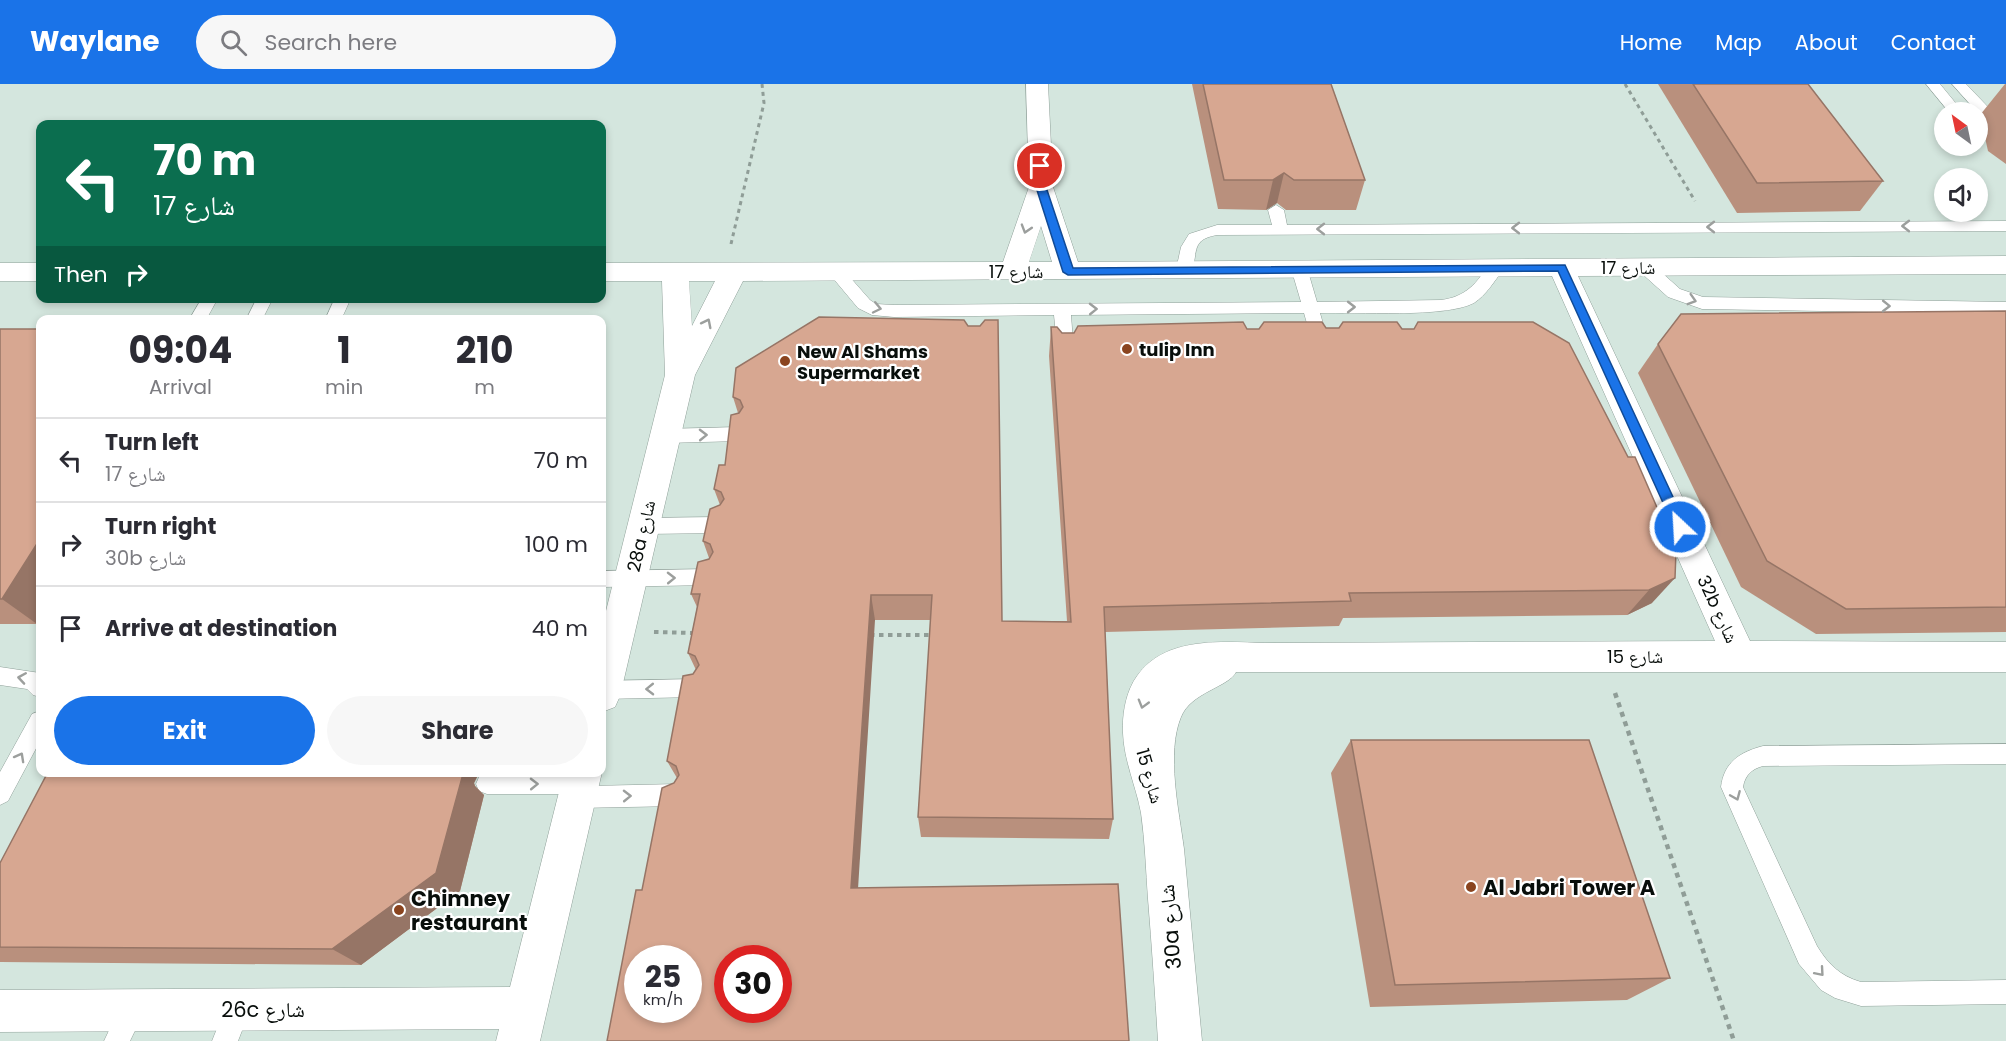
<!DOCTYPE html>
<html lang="en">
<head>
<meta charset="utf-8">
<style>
  :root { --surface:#fff; --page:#f7f7f7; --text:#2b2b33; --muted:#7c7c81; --line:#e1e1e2; --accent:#1a73e8 }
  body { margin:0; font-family:Poppins,"Noto Naskh Arabic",sans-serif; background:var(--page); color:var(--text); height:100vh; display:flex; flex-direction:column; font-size:22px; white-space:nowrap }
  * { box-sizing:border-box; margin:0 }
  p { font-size:20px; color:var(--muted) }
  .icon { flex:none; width:33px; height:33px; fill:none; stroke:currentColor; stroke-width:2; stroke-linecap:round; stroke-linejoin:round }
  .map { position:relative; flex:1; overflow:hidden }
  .side { position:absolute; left:36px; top:231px; width:570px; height:462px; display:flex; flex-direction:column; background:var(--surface); border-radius:12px; box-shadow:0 3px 9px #0003 }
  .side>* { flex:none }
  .guide { position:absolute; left:36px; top:36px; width:570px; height:183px; border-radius:12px; box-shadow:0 3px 9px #0003; background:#0b6e4f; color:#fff; overflow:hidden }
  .needle { width:39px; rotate:327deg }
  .buttons { position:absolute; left:1934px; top:18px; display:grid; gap:12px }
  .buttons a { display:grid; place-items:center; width:54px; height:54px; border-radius:50%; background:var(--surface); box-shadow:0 3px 9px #0003; font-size:30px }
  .speed { position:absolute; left:624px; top:861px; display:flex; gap:12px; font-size:30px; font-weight:700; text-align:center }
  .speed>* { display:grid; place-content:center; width:78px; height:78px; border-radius:50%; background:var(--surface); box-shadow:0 3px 9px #0003; line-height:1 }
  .speed small { font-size:15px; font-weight:400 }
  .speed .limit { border:9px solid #d22; background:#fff; color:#111 }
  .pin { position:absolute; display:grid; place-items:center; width:51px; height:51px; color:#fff; margin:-26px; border:3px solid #fff; border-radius:50%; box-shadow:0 2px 6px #0007 }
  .me { position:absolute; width:66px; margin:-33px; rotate:335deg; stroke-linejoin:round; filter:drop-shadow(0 0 4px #0008) }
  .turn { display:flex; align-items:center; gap:21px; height:126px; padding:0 18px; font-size:27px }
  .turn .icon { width:78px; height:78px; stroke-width:2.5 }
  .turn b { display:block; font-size:42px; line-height:51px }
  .then { display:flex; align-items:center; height:57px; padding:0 18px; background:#0003; gap:12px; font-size:22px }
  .eta { display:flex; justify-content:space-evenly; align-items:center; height:102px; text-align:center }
  .eta b { font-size:36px; font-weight:700; line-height:42px }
  .cta { display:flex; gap:12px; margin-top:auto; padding:12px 18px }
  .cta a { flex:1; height:69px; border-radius:36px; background:var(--accent); color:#fff; font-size:24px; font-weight:700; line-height:69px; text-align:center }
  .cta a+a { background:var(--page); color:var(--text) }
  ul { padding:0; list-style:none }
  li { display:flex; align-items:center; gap:18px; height:84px; padding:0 18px; border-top:2px solid var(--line) }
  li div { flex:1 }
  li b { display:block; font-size:22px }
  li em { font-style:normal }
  header { display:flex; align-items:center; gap:36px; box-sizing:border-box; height:84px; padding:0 30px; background:var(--accent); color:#fff }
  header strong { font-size:28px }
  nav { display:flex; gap:33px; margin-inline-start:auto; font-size:21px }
  .search { width:420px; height:54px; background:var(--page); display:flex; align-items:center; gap:15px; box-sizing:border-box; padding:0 21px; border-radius:33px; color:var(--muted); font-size:22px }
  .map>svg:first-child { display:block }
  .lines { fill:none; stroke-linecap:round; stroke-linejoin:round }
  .service-casing { stroke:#8fa099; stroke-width:1 }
  .minor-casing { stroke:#8fa099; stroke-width:1 }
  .path-far2 { stroke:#8f9d97; stroke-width:3; stroke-dasharray:4 4; stroke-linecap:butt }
  .path-far1 { stroke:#8f9d97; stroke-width:4; stroke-dasharray:4.5 4.5; stroke-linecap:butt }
  .path { stroke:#8f9d97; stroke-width:4.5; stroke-dasharray:5 5; stroke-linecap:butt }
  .service { fill:#fff; fill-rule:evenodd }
  .minor { fill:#fff; fill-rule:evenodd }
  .wall { fill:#b9907d }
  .shaded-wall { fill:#967566 }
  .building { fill:#d7a791; stroke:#967566; stroke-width:1.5; fill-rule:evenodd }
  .oneway { stroke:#9c9f9d }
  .route { fill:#1a73e8; stroke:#114b97; stroke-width:1.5 }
  .poi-dot { fill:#8a441f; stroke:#fff; stroke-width:2 }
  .labels { text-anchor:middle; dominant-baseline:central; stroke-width:4.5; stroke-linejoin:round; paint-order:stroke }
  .street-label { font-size:18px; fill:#080e0b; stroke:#fff }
  .poi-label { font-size:18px; font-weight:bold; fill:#080e0b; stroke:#fff; text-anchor:start }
  .near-poi-label { font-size:21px; font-weight:bold; fill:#080e0b; stroke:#fff; text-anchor:start }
  .near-street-label { font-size:21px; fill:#080e0b; stroke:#fff }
</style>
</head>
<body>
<header>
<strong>Waylane</strong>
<div class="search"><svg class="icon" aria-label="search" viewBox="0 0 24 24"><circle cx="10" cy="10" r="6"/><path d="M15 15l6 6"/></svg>Search here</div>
<nav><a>Home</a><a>Map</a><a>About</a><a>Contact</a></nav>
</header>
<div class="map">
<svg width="2006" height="957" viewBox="0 0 2006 957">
  <rect width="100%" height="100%" fill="#d4e6de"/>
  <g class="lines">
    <g class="service-casing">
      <g id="service">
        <polygon points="1926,0 1940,0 1963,28 1949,28"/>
        <polygon points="1952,0 1966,0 1988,23 1990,26 1988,29 1978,29"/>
        <path d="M 1276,121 L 1284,126 L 1287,141 L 2006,137 L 2006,147 L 1217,151 C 1188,156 1200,171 1190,190 L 1178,190 L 1176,186 L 1181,163 L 1189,150 L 1217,141 L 1272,141 L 1268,126 Z"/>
        <path d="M 1496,178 L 1502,179 L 1504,183 L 1502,187 C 1494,198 1486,211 1474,219 C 1446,234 1355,228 1320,229 L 1330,264 L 1328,268 L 1316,268 L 1314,264 L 1304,229 L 1071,231 L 1074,271 L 1072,275 L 1060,275 L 1058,271 L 1054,231 L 894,233 L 872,231 L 858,224 L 827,187 L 829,183 L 841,183 L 870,216 L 876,220 L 894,221 L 1301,218 L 1291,184 L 1293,180 L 1305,180 L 1307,184 L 1317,218 L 1441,216 C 1466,213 1477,199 1490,179 Z"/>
        <polygon points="1645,178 1651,179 1680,205 1703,213 2006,218 2006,230 1702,225 1668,213 1639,187 1637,183 1639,179"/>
        <polygon points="202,214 218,214 206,236 189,236"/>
        <polygon points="257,214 273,214 262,236 246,236"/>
        <polygon points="335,214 351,214 341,236 325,236"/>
        <polygon points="740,343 746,345 749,350 746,355 740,357 665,359 659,357 656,352 659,347 665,345"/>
        <polygon points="721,433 728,436 731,441 728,446 721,449 643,450 636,447 633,442 636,437 643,434"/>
        <polygon points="711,485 718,487 721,493 718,499 711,501 602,503 602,487"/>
        <polygon points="0,583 40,589 40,613 33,611 27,605 0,601"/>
        <polygon points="697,595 704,597 708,604 704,611 697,613 602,615 602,597"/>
        <polygon points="40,627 40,657 8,717 0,721 0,688 32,630"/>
        <path d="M 2006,660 L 2006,680 L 1763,682 C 1752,685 1745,691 1743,703 L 1817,862 C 1828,880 1840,892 1861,898 L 2006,896 L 2006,920 L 1861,922 L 1835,914 L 1821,906 L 1799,880 L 1721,703 C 1724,678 1740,668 1763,662 Z"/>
        <polygon points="580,689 588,692 591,699 590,702 678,700 686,704 689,711 686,718 678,722 577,724 569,720 566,713 567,710 487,710 479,707 476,700 479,693 487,690"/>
        <polygon points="132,913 141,917 145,926 130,957 104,957 123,917"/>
        <polygon points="237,913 246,917 250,926 238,957 212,957 228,917"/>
      </g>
    </g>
    <g class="minor-casing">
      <g id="minor">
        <path d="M 1026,0 L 1048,0 L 1053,103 L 1078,178 L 2006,172 L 2006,190 L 1578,192 L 1750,557 L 2006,558 L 2006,588 L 1236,588 C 1229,603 1191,608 1181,633 C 1166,669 1179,727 1184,765 C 1190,829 1196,893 1202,957 L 1158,957 C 1155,910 1152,863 1148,815 C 1146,787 1145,757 1141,729 C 1136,702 1124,677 1123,649 C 1122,630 1126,607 1137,592 C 1165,552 1222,558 1264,559 L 1715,557 L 1552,192 L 743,197 L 695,291 L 620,612 L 615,623 L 602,628 L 602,543 L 665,291 L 662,197 L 602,197 L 602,179 L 1003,178 L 1029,103 ZM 1041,142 L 1052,178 L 1029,178 ZM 689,197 L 715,197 L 692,242 Z"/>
        <rect x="0" y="179" width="40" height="18"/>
        <polygon points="602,687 602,688 540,957 496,957 499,945 0,948 0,906 510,903 564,688"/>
      </g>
    </g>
    <g class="path-far2">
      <polyline points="1625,0 1695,117"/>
      <polyline points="731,160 764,19 762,0"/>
    </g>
    <g class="path-far1">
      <polyline points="654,548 695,549"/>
      <polyline points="870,551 935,551"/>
    </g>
    <polyline class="path" points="1615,609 1734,957"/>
    <use href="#service" class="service"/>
    <use href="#minor" class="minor"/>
  </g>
  <g class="wall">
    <polygon points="1192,0 1331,0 1365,96 1356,126 1286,126 1277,119 1266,126 1218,125"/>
    <polygon points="1658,0 1808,0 1883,97 1860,127 1737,129"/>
    <polygon points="2005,0 2006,0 2006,80 1988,67 1980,31"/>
    <polygon points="2006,227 2006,548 1816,550 1741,503 1638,289 1658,260"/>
    <polygon points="1051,243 1062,249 1326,244 1402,245 1628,373 1652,519 1627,531 1343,534 1339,542 1105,548 1113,735 1109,755 921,753 918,733 931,536 875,536 642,806 674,699 677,694 667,677 693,590 696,586 688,569 697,523 691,510 709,474 703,457 720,421 714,405 725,381 738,329 733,313 736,284 1002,537 1067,537 1049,272"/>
    <polygon points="0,245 37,540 0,540"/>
    <polygon points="1351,656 1670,894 1627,916 1370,923 1331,689"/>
    <polygon points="478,691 474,699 475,702 484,711 460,807 361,881 0,878 0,779"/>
  </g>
  <g class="shaded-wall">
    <polygon points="1284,89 1277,119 1266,126 1273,96"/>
    <polygon points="40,455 40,535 37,540 2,515"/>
    <polygon points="1675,494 1652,519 1627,531 1649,506"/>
    <polygon points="871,511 875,536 857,821 851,804"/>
    <polygon points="458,688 488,688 478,691 474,699 475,702 484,711 460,807 361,881 332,865"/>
  </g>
  <g class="building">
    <polygon points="1203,0 1331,0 1365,96 1294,96 1284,89 1273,96 1224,96"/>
    <polygon points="1693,0 1808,0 1883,97 1757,99"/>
    <polygon points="2006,227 2006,523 1846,525 1767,477 1658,260 1681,230"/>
    <path d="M 819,233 L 964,236 L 968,242 L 980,242 L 985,236 L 998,236 L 1002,537 L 1071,538 L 1051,243 L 1057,243 L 1062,249 L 1074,249 L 1078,242 L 1243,238 L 1247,245 L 1259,245 L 1264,238 L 1322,238 L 1326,244 L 1339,244 L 1343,238 L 1397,238 L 1402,245 L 1414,245 L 1418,238 L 1533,238 L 1569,259 L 1628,373 L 1635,373 L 1676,467 L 1675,494 L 1649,506 L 1349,509 L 1351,517 L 1104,523 L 1113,735 L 918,733 L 932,511 L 871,511 L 851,804 L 1118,800 L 1129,957 L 607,957 L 636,806 L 642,806 L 662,704 L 674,699 L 679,691 L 676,682 L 667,677 L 683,592 L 693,590 L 699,581 L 695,572 L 688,569 L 700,510 L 691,510 L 698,478 L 709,475 L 713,468 L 710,460 L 703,457 L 710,425 L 720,421 L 724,415 L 721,408 L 714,405 L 719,381 L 725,381 L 731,331 L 739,329 L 743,323 L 740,316 L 733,313 L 736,284 ZM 638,874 L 688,874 L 688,926 L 638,926 ZM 728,874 L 778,874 L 778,926 L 728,926 Z"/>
    <polygon points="522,234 524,236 345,236"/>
    <polygon points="0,245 40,245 40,455 2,515 0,515"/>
    <polygon points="1351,656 1589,656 1670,894 1395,901"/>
    <polygon points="48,688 460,688 463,690 436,789 332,865 0,863 0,779"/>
  </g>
  <defs><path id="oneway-chevron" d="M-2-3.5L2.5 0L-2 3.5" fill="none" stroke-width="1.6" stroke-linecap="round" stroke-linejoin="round" transform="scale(1.5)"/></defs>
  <g class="oneway">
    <use href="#oneway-chevron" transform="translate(1906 142) rotate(180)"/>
    <use href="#oneway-chevron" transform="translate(1711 143) rotate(180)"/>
    <use href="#oneway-chevron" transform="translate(1516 144) rotate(180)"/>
    <use href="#oneway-chevron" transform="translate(1026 145) rotate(107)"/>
    <use href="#oneway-chevron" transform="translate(1321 145) rotate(180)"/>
    <use href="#oneway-chevron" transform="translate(1692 216) rotate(17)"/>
    <use href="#oneway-chevron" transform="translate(1886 222) rotate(1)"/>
    <use href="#oneway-chevron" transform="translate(1351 223)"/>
    <use href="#oneway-chevron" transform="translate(877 224) rotate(12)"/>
    <use href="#oneway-chevron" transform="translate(1093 225) rotate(-1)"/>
    <use href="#oneway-chevron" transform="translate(707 239) rotate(-63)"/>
    <use href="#oneway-chevron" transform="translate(703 351) rotate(-1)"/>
    <use href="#oneway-chevron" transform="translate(671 494) rotate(-1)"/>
    <use href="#oneway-chevron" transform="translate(22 594) rotate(-171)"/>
    <use href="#oneway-chevron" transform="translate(650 605) rotate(179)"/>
    <use href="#oneway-chevron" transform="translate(1143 620) rotate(106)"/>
    <use href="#oneway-chevron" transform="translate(20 673) rotate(-61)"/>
    <use href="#oneway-chevron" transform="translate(534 700) rotate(-1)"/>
    <use href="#oneway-chevron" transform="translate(627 712) rotate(-1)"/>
    <use href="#oneway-chevron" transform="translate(1736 712) rotate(67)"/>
    <use href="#oneway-chevron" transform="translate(1820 888) rotate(49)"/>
  </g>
  <polygon class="route" points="1040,79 1045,82 1046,103 1073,184 1565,181 1687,443 1685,447 1680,448 1674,443 1558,187 1068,191 1063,188 1036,103 1035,82"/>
  <g class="poi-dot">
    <circle cx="1127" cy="265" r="6"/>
    <circle cx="785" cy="277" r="6"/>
    <circle cx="1471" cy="803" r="6"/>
    <circle cx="399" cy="826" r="6"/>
  </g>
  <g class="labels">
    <g class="street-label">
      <text x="1628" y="183">شارع 17</text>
      <text x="1016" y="187">شارع 17</text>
      <text transform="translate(641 452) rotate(-77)">28a شارع</text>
      <text transform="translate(1718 525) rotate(65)">32b شارع</text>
      <text x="1635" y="572">شارع 15</text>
      <text transform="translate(1150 692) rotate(74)">شارع 15</text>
    </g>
    <g class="poi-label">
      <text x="1139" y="265">tulip Inn</text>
      <text x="797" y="267">New Al Shams<tspan x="797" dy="21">Supermarket</tspan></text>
    </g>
    <g class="near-poi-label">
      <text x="1483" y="803">Al Jabri Tower A</text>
      <text x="411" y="814">Chimney<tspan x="411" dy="24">restaurant</tspan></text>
    </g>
    <g class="near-street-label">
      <text transform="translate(1170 843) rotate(-95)">30a شارع</text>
      <text x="263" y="925">26c شارع</text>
    </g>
  </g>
</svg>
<div class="buttons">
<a><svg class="needle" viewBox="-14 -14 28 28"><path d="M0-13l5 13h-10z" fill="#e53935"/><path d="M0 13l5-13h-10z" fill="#7c7c81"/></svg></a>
<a><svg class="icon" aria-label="sound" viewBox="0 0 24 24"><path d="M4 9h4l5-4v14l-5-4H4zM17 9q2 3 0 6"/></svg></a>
</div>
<div class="speed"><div>25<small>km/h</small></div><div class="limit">30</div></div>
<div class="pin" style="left:1040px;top:82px;background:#d93025"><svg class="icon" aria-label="arrive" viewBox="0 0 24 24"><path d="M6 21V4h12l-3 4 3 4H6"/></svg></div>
<svg class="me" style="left:1680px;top:443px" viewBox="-20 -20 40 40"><circle r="17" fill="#1a73e8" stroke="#fff" stroke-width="3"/><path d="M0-11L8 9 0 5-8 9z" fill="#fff"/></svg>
<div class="guide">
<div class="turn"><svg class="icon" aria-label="left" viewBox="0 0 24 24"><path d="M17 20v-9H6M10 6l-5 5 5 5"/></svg><div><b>70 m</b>شارع 17</div></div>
<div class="then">Then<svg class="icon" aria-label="right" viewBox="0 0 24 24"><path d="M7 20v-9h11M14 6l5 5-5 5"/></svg></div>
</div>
<section class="side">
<div class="eta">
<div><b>09:04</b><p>Arrival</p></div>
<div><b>1</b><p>min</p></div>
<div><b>210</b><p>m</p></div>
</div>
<ul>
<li><svg class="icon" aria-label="left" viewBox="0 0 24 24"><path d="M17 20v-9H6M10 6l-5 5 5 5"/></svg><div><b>Turn left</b><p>شارع 17</p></div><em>70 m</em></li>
<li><svg class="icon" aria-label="right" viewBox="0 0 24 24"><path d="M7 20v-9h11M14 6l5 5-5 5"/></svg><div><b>Turn right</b><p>30b شارع</p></div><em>100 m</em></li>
<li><svg class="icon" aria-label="arrive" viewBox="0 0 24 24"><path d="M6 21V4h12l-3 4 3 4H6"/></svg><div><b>Arrive at destination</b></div><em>40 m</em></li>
</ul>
<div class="cta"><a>Exit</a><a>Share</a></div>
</section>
</div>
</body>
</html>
